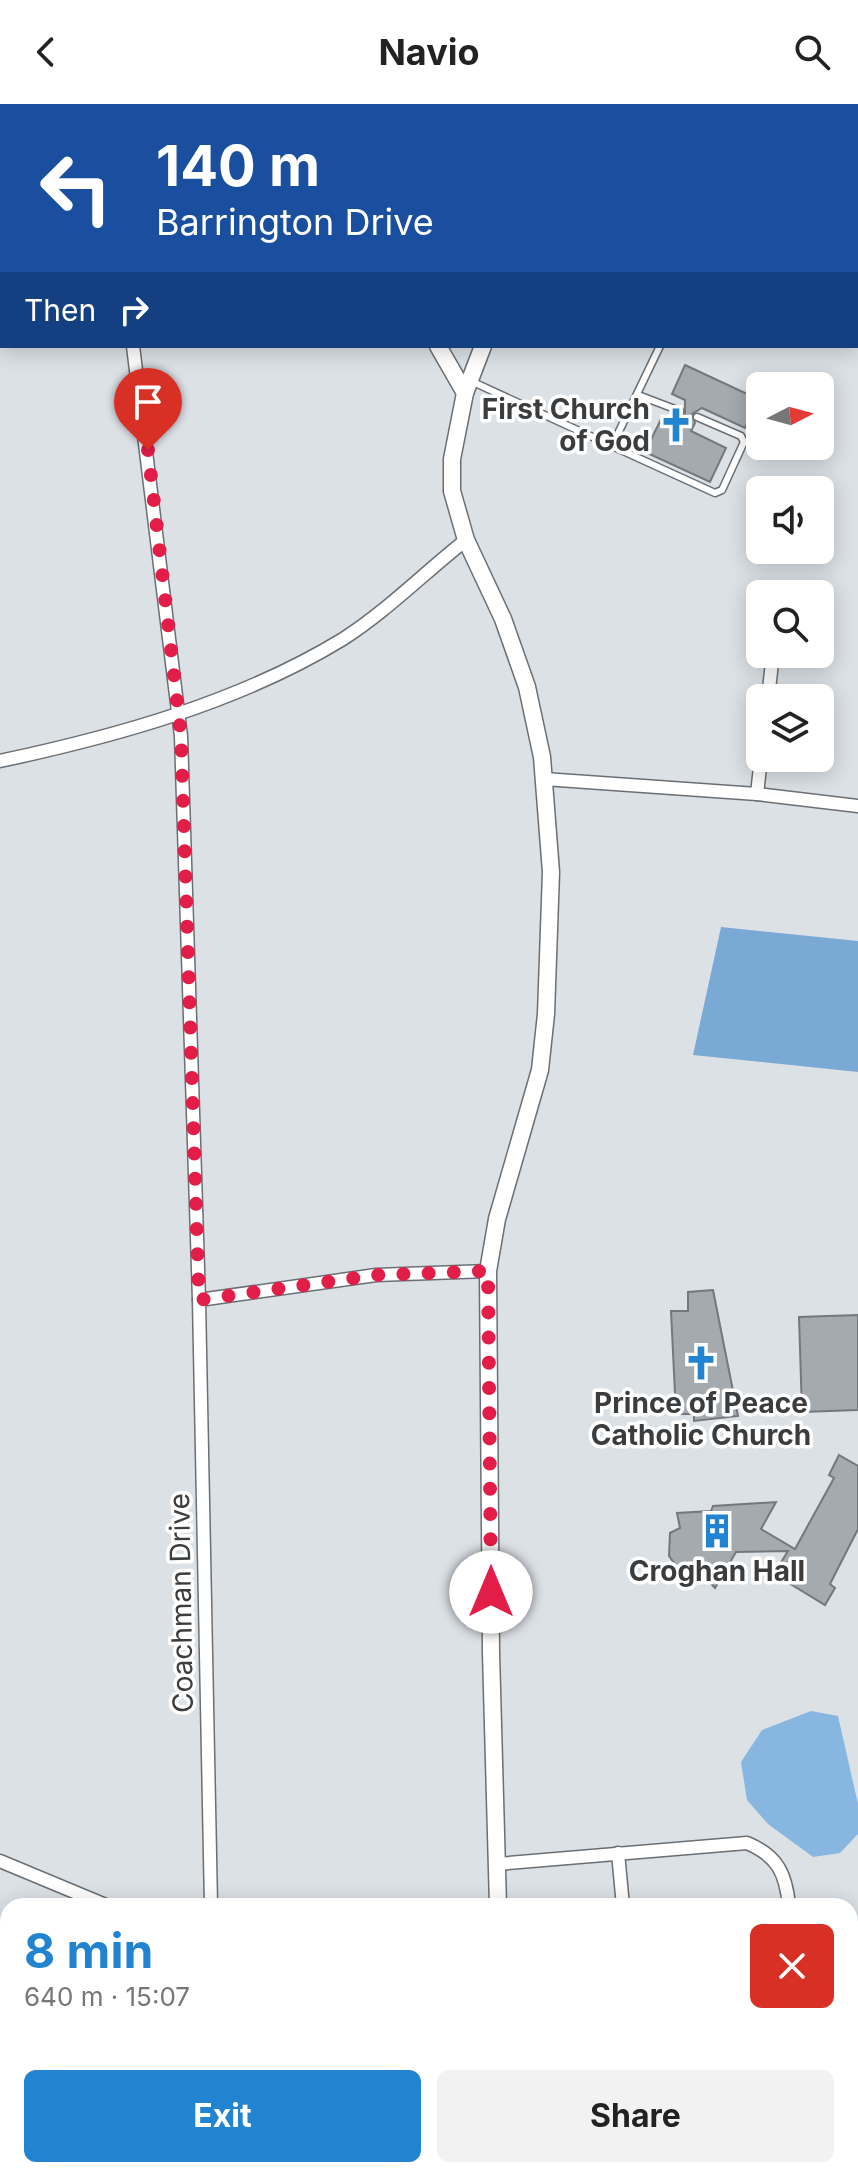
<!DOCTYPE html>
<html lang="en">
<head>
<meta charset="utf-8">
<style>
  :root { --surface:#fff; --page:#f2f2f2; --text:#222; --muted:#767676; --accent:#2284d0 }
  body { margin:0; font-family:Inter,sans-serif; background:var(--page); color:var(--text); height:100vh; display:flex; flex-direction:column; font-size:30px; white-space:nowrap }
  * { box-sizing:border-box; margin:0 }
  p { font-size:26px; color:var(--muted) }
  .icon { flex:none; width:44px; height:44px; fill:none; stroke:currentColor; stroke-width:2; stroke-linecap:round; stroke-linejoin:round }
  .map { position:relative; flex:1; overflow:hidden }
  .side { position:absolute; left:0px; top:1794px; width:858px; height:280px; display:flex; flex-direction:column; background:var(--surface); border-radius:24px 24px 0 0; box-shadow:0 4px 20px #0003 }
  .side>* { flex:none }
  .hud { position:absolute; left:0px; top:0px; width:858px; height:244px; box-shadow:0 4px 20px #0003; background:#1a4fa0; color:#fff; overflow:hidden }
  .needle { width:52px; rotate:84deg }
  .tools { position:absolute; left:746px; top:268px; display:grid; gap:16px }
  .tools a { display:grid; place-items:center; width:88px; height:88px; border-radius:12px; background:var(--surface); box-shadow:0 4px 20px #0003; font-size:40px }
  .pin { position:absolute; display:grid; place-items:center; width:68px; height:68px; color:#fff; margin:-82px -34px; border-radius:50% 50% 50% 0; rotate:-45deg; box-shadow:0 0 8px #0007 }
  .pin .icon { rotate:45deg }
  .me { position:absolute; width:88px; margin:-44px; rotate:0deg; stroke-linejoin:round; filter:drop-shadow(0 0 6px #0008) }
  .turn { display:flex; align-items:center; gap:28px; height:168px; padding:0 24px; font-size:36px }
  .turn .icon { width:104px; height:104px; stroke-width:2.5 }
  .turn b { display:block; font-size:56px; line-height:68px }
  .then { display:flex; align-items:center; height:76px; padding:0 24px; background:#0003; gap:16px; font-size:30px }
  .round { display:grid; place-items:center; flex:none; width:84px; height:84px; border-radius:12px; background:var(--page) }
  .head { display:flex; align-items:center; justify-content:space-between; height:136px; padding:0 24px }
  h1 { font-size:48px; font-weight:700; line-height:60px; color:var(--accent) }
  .action { display:flex; gap:16px; margin-top:auto; padding:16px 24px }
  .action a { flex:1; height:92px; border-radius:12px; background:var(--accent); color:#fff; font-size:32px; font-weight:700; line-height:92px; text-align:center }
  .action a+a { background:var(--page); color:var(--text) }
  header { display:flex; justify-content:space-between; align-items:center; height:104px; padding:0 24px; background:var(--surface); font-size:36px; font-weight:700 }
  .map>svg:first-child { display:block }
  .built { fill:#ccd7e2 }
  .green { fill:#abd2f8 }
  .forest { fill:#7ba9d5 }
  .water { fill:#87b6e1 }
  .building { fill:#a5aaaf; stroke:#74787d; stroke-width:2 }
  .lines { fill:none; stroke-linecap:round; stroke-linejoin:round }
  .service-casing { stroke:#6a6f74; stroke-width:9 }
  .minor-casing { stroke:#6a6f74; stroke-width:15 }
  .tertiary-casing { stroke:#6a6f74; stroke-width:19 }
  .service { stroke:#fff; stroke-width:6 }
  .minor { stroke:#fff; stroke-width:12 }
  .tertiary { stroke:#fff; stroke-width:16 }
  .route { stroke:#e11d48; stroke-width:14; stroke-dasharray:0 25.2 }
  .labels { text-anchor:middle; dominant-baseline:central; stroke-width:7; stroke-linejoin:round; paint-order:stroke }
  .poi-label { font-size:28px; font-weight:bold; fill:#3a3c3e; stroke:#fff }
  .street-label { font-size:28px; fill:#3a3c3e; stroke:#fff }
</style>
</head>
<body>
<header><svg class="icon" aria-label="back" viewBox="0 0 24 24"><path d="M15 5l-7 7 7 7"/></svg>Navio<svg class="icon" aria-label="search" viewBox="0 0 24 24"><circle cx="10" cy="10" r="6"/><path d="M15 15l6 6"/></svg></header>
<div class="map">
<svg width="858" height="2074" viewBox="0 0 858 2074">
  <rect width="100%" height="100%" fill="#dce1e6"/>
  <polygon class="built" points="8,2002 8,2066 418,2066 428,2074 0,2074 0,2010"/>
  <rect class="green" x="130" y="2066" width="166" height="8"/>
  <polygon class="forest" points="721,823 858,837 858,968 693,951"/>
  <polygon class="water" points="811,1607 838,1612 858,1700 858,1730 840,1749 813,1753 768,1720 747,1696 741,1658 762,1626"/>
  <g class="building">
    <polygon points="685,261 758,295 745,324 702,304 692,310 695,319 691,327 726,344 710,378 645,348 662,313 675,319 678,313 685,310 685,296 672,290"/>
    <polygon points="713,1186 738,1312 694,1317 694,1310 676,1310 671,1207 688,1207 688,1188"/>
    <polygon points="858,1211 858,1306 802,1308 799,1213"/>
    <polygon points="839,1351 858,1362 858,1425 830,1480 835,1484 825,1501 774,1470 788,1447 736,1448 715,1484 705,1473 679,1482 679,1466 669,1452 670,1429 680,1424 677,1409 711,1407 713,1402 776,1398 761,1425 795,1445 834,1374 829,1371"/>
  </g>
  <g class="lines">
    <g class="service-casing">
      <g id="service">
        <polyline points="660,242 612,342 715,389 722,386 744,338 741,332 697,313"/>
        <polyline points="473,278 612,342"/>
        <polyline points="638,291 680,307"/>
      </g>
    </g>
    <g class="minor-casing">
      <g id="minor">
        <polyline points="74,0 74,2"/>
        <polyline points="856,46 858,44"/>
        <polyline points="856,170 858,171"/>
        <polyline points="133,242 181,632 199,1196 211,1802"/>
        <polyline points="768,594 773,550"/>
        <path d="M 0,657 C 117,632 240,598 343,535 C 387,507 425,468 466,436"/>
        <polyline points="544,675 757,690 858,702"/>
        <polyline points="757,690 761,654"/>
        <polyline points="199,1196 376,1171 488,1167"/>
        <polyline points="618,1749 623,1802"/>
        <polyline points="0,1757 108,1802"/>
        <path d="M 497,1760 L 747,1739 C 778,1752 786,1770 789,1802"/>
        <polyline points="552,2066 579,2074"/>
        <polyline points="812,2066 813,2074"/>
      </g>
    </g>
    <g class="tertiary-casing">
      <g id="tertiary">
        <polyline points="313,0 314,2"/>
        <polyline points="571,2 571,0"/>
        <polyline points="438,242 465,289"/>
        <polyline points="483,242 465,289 452,355 452,387 466,436 503,515 527,583 542,653 551,768 546,910 540,966 497,1115 488,1167 491,1549 498,1802"/>
        <polyline points="505,2066 505,2074"/>
      </g>
    </g>
    <use href="#service" class="service"/>
    <use href="#minor" class="minor"/>
    <use href="#tertiary" class="tertiary"/>
  </g>
  <g class="lines">
    <polyline class="route" points="148,346 181,632 199,1196 376,1171 488,1167 491,1488"/>
  </g>
  <defs>
    <g id="church-bare" transform="scale(2.76)"><path d="M-1.2-6h2.4v3.5h3.3v2.4h-3.3V6h-2.4V-.1h-3.3v-2.4h3.3Z" fill="#2284d0" stroke="#fff" stroke-width="2.5" paint-order="stroke"/></g>
    <g id="building-bare" transform="scale(2.76)"><path d="M-4-6H4V6H1V3H-1V6H-4ZM-2.5-4.3h1.7v1.8h-1.7ZM.8-4.3h1.7v1.8H.8ZM-2.5-1h1.7V.8h-1.7ZM.8-1h1.7V.8H.8Z" fill="#2284d0" stroke="#fff" stroke-width="2.5" paint-order="stroke"/></g>
  </defs>
  <g fill-rule="evenodd">
    <use href="#church-bare" x="676" y="321"/>
    <use href="#church-bare" x="701" y="1259"/>
    <use href="#building-bare" x="717" y="1427"/>
  </g>
  <g class="labels">
    <g class="poi-label">
      <text x="650" y="305" text-anchor="end">First Church<tspan x="650" dy="32">of God</tspan></text>
      <text x="701" y="1299">Prince of Peace<tspan x="701" dy="32">Catholic Church</tspan></text>
      <text x="717" y="1467">Croghan Hall</text>
    </g>
    <g class="street-label">
      <text transform="translate(181 1499) rotate(-91)">Coachman Drive</text>
    </g>
  </g>
</svg>
<div class="tools">
<a><svg class="needle" viewBox="-14 -14 28 28"><path d="M0-13l5 13h-10z" fill="#e53935"/><path d="M0 13l5-13h-10z" fill="#767676"/></svg></a>
<a><svg class="icon" aria-label="sound" viewBox="0 0 24 24"><path d="M4 9h4l5-4v14l-5-4H4zM17 9q2 3 0 6"/></svg></a>
<a><svg class="icon" aria-label="search" viewBox="0 0 24 24"><circle cx="10" cy="10" r="6"/><path d="M15 15l6 6"/></svg></a>
<a><svg class="icon" aria-label="layers" viewBox="0 0 24 24"><path d="M12 4l9 5-9 5-9-5zM3 14l9 5 9-5"/></svg></a>
</div>
<div class="pin" style="left:148px;top:346px;background:#d93025"><svg class="icon" aria-label="arrive" viewBox="0 0 24 24"><path d="M6 21V4h12l-3 4 3 4H6"/></svg></div>
<svg class="me" style="left:491px;top:1488px" viewBox="-20 -20 40 40"><circle r="19" fill="#fff"/><path d="M0-13L10 11 0 6-10 11z" fill="#e11d48"/></svg>
<div class="hud">
<div class="turn"><svg class="icon" aria-label="left" viewBox="0 0 24 24"><path d="M17 20v-9H6M10 6l-5 5 5 5"/></svg><div><b>140 m</b>Barrington Drive</div></div>
<div class="then">Then<svg class="icon" aria-label="right" viewBox="0 0 24 24"><path d="M7 20v-9h11M14 6l5 5-5 5"/></svg></div>
</div>
<section class="side">
<div class="head"><div><h1>8 min</h1><p>640 m · 15:07</p></div><a class="round" style="background:#d93025;color:#fff"><svg class="icon" aria-label="close" viewBox="0 0 24 24"><path d="M6 6l12 12M18 6L6 18"/></svg></a></div>
<div class="action"><a>Exit</a><a>Share</a></div>
</section>
</div>
</body>
</html>
